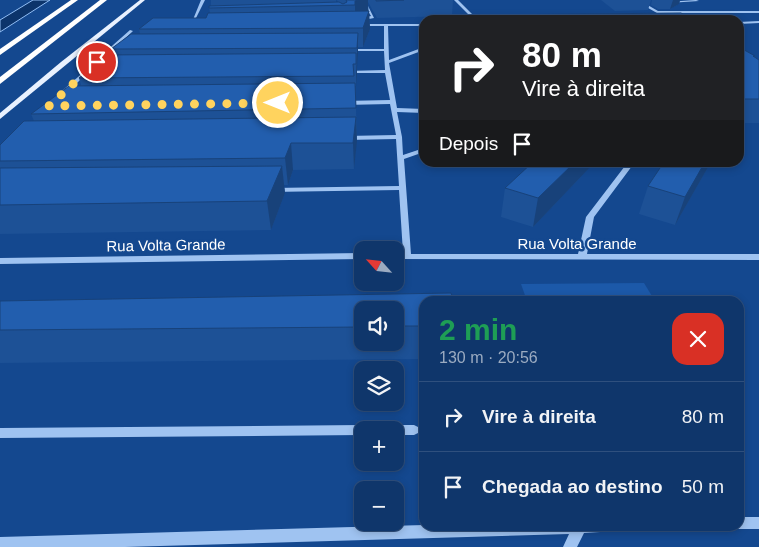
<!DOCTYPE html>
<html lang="pt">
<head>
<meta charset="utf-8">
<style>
  :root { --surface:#0f366b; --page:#183e71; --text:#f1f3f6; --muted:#9babc1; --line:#2f507e }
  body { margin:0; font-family:Helvetica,sans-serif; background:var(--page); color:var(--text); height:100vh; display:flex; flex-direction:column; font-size:19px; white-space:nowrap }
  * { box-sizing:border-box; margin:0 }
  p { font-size:16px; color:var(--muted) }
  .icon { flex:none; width:28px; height:28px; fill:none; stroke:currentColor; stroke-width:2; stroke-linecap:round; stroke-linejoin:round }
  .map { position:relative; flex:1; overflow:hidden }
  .details { position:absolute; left:419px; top:296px; width:325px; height:235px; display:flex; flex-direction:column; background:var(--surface); border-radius:15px; box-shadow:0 2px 8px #0003,0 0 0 1px var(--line) }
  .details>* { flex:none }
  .top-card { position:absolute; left:419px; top:15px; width:325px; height:152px; border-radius:15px; box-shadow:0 2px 8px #0003,0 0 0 1px var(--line); background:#202124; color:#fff; overflow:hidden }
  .needle { width:32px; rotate:297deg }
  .buttons { position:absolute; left:354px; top:241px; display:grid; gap:10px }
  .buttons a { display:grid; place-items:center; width:50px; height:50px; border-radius:10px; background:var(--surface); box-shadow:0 2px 8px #0003,0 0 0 1px var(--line); font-size:25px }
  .pin { position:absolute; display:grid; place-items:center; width:42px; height:42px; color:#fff; margin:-21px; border:2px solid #fff; border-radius:50%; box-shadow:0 1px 5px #0007 }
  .me { position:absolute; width:55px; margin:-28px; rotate:270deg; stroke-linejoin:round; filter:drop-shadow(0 0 4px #0008) }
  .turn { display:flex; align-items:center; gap:18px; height:105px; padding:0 20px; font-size:22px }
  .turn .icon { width:65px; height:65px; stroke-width:2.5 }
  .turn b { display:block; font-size:35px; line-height:42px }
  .then { display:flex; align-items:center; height:48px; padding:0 20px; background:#0003; gap:10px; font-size:19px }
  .round { display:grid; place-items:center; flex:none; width:52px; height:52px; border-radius:15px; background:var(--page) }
  .overview { display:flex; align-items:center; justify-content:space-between; height:85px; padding:0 20px }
  h1 { font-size:30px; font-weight:800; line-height:38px; color:#1e9e55 }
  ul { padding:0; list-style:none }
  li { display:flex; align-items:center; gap:15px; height:70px; padding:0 20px; border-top:1px solid var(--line) }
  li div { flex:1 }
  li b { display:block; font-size:19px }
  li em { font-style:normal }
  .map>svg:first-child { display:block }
  .green { fill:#1c59a9 }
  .water { fill:#0c346b; stroke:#91bdf4 }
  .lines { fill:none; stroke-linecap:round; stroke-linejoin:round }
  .minor { fill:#9fc3f1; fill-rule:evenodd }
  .major { fill:#e8f1ff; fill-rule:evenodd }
  .highway { fill:#fff; fill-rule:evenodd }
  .wall { fill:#1d5196; fill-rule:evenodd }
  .shaded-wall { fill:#18427a }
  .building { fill:#225eae; stroke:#18427a }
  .route { stroke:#ffd35e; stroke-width:9; stroke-dasharray:0 16.2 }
  .labels { text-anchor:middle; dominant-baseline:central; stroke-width:5; stroke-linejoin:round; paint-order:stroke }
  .street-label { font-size:15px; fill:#fff; stroke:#14488f }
</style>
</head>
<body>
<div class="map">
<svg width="759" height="547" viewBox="0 0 759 547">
  <rect width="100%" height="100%" fill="#14488f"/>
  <polygon class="green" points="644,283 655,301 527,301 521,284"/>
  <polygon class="water" points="33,0 50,0 0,32 0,20"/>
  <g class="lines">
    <g class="minor">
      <polygon points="201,0 205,0 195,20 203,21 192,22"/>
      <polygon points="361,0 365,0 374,18 359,21 359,19 371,16"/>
      <polygon points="454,0 458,0 478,20 474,20"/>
      <polygon points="634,0 639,0 658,11 759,11 759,13 657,13"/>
      <polygon points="696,0 699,1 668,3 666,2"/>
      <polygon points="759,21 759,23 739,24 739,22"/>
      <polygon points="358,24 424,24 424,26 388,26 389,60 424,47 424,50 389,63 397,108 424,109 424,113 397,112 402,137 403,155 424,148 424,152 404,159 411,254 578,254 586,217 628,162 635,162 594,217 587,254 759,254 759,260 395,259 395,253 403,253 399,190 270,192 270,188 273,188 399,186 396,139 346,140 343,138 346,136 396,135 390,104 344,105 341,103 344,101 390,100 385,73 347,73 345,72 347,71 385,70 384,51 347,51 345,50 347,49 384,49 384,26 359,26"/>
      <polygon points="130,30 133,31 99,63 95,63 95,61"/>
      <polygon points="86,70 90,71 66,93 62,93 62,91"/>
      <polygon points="362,253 362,259 0,264 0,258"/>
      <polygon points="362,425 366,427 368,430 362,430 362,435 0,438 0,428"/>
      <polygon points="385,425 414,425 418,427 420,430 418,433 414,435 395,435 395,430 379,430 381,427"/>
      <polygon points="739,517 759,517 759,529 739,529 734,527 734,526 739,526"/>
      <polygon points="424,525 424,526 607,526 605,531 600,532 584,533 577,547 563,547 569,534 125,547 0,547 0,537"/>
    </g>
    <polygon class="major" points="140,0 145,0 0,119 0,113 61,62"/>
    <g class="highway">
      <polygon points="71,0 78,0 0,55 0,49"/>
      <polygon points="100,0 107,0 0,84 0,77"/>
    </g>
  </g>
  <g class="wall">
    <polygon points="211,0 336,0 336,2 338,2 337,0 453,0 452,16 377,18 368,2 370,29 363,47 358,47 356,86 355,86 357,133 354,169 293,170 288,185 284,185 285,193 271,230 0,234 0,145 34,121 31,114 81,85 79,78 82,76 81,71 112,55 111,49 140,34 139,29 206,18 210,13 209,8 211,6"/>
    <polygon points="601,0 651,0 648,10 615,11"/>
    <polygon points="652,0 680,0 679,4 670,9 658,9 651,5"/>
    <polygon points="424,46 424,66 423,66"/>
    <polygon points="739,47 755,56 755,57 759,60 759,123 739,123"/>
    <polygon points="595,162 533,227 501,217 505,188"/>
    <polygon points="664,162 711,162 675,225 639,214 648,186"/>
    <path d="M 0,301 L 424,301 L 424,359 L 0,363 ZM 362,310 L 395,310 L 395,342 L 362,342 Z"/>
  </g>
  <g class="shaded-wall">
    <polygon points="359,0 368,0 368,15 369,11 370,29 363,47 363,28 355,23 355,1"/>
    <polygon points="673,0 680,0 679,4 670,9"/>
    <polygon points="358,33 358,53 357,68 357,48"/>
    <polygon points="356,53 357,74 356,86"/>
    <polygon points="356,117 357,141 354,169 353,143"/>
    <polygon points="291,143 293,170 288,185 285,158"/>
    <polygon points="575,162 595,162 533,227 538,198"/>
    <polygon points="705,162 711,162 675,225 685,197"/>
    <polygon points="282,166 285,193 271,230 267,201"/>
  </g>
  <g class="building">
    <polygon points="346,0 359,0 355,1 355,5 209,8 209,6 339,2 343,4 347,2"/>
    <polygon points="376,0 404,0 376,1"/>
    <polygon points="369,11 363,28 139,29 153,18 206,18 208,13"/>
    <polygon points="681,13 693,20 479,20 489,15"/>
    <polygon points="358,33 357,48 111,49 131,34"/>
    <polygon points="739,47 755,56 753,56 759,60 759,99 743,99 739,106"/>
    <polygon points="356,53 356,64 353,64 354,76 79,78 88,71 81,71 103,55"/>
    <polygon points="355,83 356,108 31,114 69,86"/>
    <polygon points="356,117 353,143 291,143 285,158 0,161 0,145 24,121"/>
    <polygon points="533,162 575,162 538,198 505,188"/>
    <polygon points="664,162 705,162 685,197 648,186"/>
    <polygon points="282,166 267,201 0,205 0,168"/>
    <polygon points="451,293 454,301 424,301 424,326 395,326 395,310 362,310 362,327 0,330 0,301"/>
  </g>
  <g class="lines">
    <polyline class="route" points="97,62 49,106 278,103"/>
  </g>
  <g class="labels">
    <g class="street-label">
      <text x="577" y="243">Rua Volta Grande</text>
      <text transform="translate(166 245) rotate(-1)">Rua Volta Grande</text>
    </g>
  </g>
</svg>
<div class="buttons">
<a><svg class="needle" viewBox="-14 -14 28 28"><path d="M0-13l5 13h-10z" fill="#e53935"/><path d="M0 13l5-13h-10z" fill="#9babc1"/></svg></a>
<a><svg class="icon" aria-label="sound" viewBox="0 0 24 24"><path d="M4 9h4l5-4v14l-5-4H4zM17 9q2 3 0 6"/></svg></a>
<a><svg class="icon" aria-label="layers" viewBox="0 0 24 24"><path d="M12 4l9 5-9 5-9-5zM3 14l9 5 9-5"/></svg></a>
<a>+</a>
<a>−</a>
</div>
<div class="pin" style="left:97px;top:62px;background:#d93025"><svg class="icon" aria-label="arrive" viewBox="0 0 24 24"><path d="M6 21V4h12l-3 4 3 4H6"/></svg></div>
<svg class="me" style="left:278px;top:103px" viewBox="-20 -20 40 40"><circle r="17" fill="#ffd35e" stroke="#fff" stroke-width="3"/><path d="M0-11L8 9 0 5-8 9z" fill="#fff"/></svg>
<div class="top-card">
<div class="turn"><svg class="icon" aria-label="right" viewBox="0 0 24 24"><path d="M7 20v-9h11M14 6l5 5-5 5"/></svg><div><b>80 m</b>Vire à direita</div></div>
<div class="then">Depois<svg class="icon" aria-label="arrive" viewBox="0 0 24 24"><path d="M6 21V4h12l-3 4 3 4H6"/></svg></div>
</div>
<section class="details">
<div class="overview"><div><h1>2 min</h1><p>130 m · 20:56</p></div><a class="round" style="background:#d93025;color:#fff"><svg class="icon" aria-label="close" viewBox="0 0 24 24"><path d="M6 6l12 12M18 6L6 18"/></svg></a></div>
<ul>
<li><svg class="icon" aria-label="right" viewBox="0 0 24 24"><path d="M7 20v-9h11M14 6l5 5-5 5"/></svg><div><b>Vire à direita</b></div><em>80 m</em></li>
<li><svg class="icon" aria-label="arrive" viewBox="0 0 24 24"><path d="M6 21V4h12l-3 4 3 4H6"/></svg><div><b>Chegada ao destino</b></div><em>50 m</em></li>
</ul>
</section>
</div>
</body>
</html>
